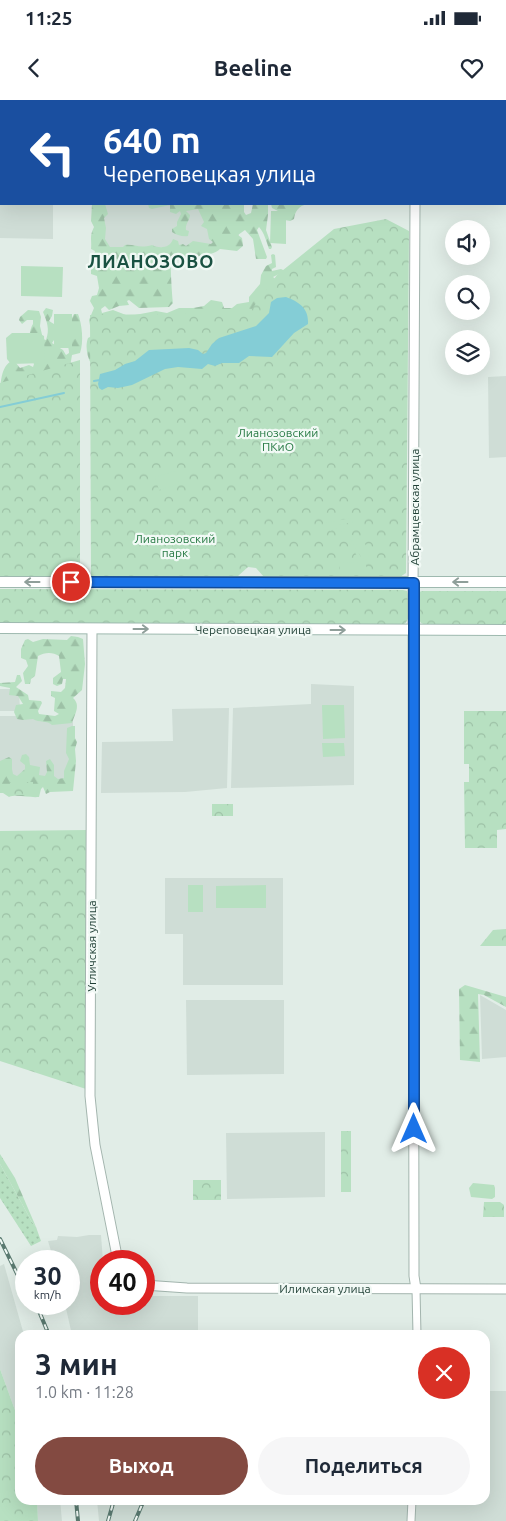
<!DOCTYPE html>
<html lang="ru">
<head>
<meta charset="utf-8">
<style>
  :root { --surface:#fff; --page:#f6f6f7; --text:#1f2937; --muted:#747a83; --accent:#834a41 }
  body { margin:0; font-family:Ubuntu,sans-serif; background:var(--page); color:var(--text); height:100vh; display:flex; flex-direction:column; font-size:19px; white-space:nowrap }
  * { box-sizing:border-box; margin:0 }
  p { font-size:16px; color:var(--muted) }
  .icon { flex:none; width:28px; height:28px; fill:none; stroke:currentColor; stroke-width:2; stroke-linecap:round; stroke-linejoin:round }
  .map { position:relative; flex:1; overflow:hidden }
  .side { position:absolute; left:15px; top:1230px; width:475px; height:175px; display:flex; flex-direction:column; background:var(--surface); border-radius:15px; box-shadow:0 5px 20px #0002 }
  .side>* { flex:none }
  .banner { position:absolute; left:0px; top:0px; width:506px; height:105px; box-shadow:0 5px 20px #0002; background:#1a4fa0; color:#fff; overflow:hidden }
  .tools { position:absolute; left:445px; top:120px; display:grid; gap:10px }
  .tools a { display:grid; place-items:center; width:45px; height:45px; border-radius:50%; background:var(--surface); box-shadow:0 5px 20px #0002; font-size:25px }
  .speed { position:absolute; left:15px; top:1150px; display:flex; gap:10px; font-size:25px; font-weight:700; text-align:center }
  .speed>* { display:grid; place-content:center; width:65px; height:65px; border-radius:50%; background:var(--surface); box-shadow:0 5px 20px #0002; line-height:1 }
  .speed small { font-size:12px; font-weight:400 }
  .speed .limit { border:8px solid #d22; background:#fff; color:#111 }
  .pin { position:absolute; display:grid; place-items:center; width:42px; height:42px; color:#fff; margin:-21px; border:2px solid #fff; border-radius:50%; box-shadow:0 1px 5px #0007 }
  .me { position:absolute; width:55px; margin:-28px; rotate:0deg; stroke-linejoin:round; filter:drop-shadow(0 0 4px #0008) }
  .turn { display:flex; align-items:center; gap:18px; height:105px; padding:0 20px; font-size:22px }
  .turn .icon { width:65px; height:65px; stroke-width:2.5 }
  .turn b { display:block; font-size:35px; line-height:42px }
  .round { display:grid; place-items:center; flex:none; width:52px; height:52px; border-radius:26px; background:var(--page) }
  .headline { display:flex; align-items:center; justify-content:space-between; height:85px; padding:0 20px }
  h1 { font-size:30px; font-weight:700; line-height:38px }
  .primary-button { display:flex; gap:10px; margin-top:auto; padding:10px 20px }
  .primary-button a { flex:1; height:58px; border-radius:30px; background:var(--accent); color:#fff; font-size:20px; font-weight:700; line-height:58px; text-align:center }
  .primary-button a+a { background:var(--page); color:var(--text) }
  .status { display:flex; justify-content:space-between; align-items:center; height:35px; padding:0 25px; background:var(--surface); direction:ltr }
  .status svg { height:14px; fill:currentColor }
  header { display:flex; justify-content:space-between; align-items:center; height:65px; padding:0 20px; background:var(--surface); font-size:22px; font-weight:700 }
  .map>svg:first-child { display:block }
  .built { fill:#cfddd6 }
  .grass { fill:url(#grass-dots) }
  .forest { fill:url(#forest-firs) }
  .park { fill:url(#park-crowns) }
  .garden { fill:#b7e0c1 }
  .water { fill:#84cdd6 }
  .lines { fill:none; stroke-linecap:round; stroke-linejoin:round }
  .stream { stroke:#84cdd6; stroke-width:2 }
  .minor-casing { stroke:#a3b5ae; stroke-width:9 }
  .tertiary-casing { stroke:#a3b5ae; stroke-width:11 }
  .secondary-casing { stroke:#9eb9af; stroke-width:12 }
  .minor { stroke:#fff; stroke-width:7 }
  .tertiary { stroke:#fff; stroke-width:9 }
  .secondary { stroke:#fff; stroke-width:10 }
  .rail-casing { stroke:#5a7a70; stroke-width:4 }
  .rail { stroke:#f1f9f5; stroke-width:2; stroke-dasharray:5.5; stroke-linecap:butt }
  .oneway { stroke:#8f9f9a }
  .route-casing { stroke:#114b97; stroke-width:12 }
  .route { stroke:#1a73e8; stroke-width:9 }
  .labels { text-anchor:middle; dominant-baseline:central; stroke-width:4.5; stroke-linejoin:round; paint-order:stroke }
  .park-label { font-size:12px; fill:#267943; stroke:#f1f9f5 }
  .street-label { font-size:12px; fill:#1f3f35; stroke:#f1f9f5 }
  .district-label { font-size:18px; font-weight:bold; letter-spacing:1px; fill:#1a5242; stroke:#f1f9f5 }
</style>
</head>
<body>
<div class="status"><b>11:25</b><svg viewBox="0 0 49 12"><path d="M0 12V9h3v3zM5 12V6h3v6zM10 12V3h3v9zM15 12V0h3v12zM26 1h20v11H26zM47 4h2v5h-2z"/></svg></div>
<header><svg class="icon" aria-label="back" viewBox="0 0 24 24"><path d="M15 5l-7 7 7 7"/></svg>Beeline<svg class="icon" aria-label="heart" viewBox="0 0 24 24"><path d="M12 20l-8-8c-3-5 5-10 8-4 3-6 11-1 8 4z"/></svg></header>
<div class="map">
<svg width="506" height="1421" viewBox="0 0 506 1421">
  <defs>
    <pattern id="grass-dots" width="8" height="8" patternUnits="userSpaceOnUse" patternTransform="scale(1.25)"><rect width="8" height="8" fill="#b7e0c1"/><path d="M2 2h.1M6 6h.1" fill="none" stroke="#9dc1a6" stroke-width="1.8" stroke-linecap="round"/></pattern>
    <pattern id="forest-firs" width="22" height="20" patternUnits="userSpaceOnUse" patternTransform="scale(1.25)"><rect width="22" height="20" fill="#b7e0c1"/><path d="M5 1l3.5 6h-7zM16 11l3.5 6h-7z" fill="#9dc1a6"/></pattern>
    <pattern id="park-crowns" width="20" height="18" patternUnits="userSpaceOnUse" patternTransform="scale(1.25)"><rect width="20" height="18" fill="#b7e0c1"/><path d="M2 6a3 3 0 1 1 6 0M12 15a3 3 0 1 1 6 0" fill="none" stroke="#9dc1a6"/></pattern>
  </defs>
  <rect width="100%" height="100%" fill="#e1ede7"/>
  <g class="built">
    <polygon points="0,0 81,0 1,1 1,104 53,104 53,139 0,138"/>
    <polygon points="98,104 239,104 239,146 97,149"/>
    <polygon points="506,276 506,357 489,358 488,277"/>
    <polygon points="311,584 354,586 354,685 231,688 233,608 311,604"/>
    <polygon points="0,589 19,589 20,611 0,611"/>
    <polygon points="229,608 227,688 185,692 101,693 102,642 173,641 172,609"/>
    <rect x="0" y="616" width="73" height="63"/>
    <polygon points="165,778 283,778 283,885 183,885 183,834 165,834"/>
    <polygon points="480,895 506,910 506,957 482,959"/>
    <polygon points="186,900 284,900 284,974 187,975"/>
    <polygon points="325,1032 325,1097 227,1099 226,1033"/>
    <polygon points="89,1135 101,1135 103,1161 101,1161 101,1204 144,1204 144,1196 198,1196 198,1235 72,1235 65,1204 69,1204 69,1161 54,1161 48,1141 57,1140 58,1136 77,1137"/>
    <polygon points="4,1164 24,1235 20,1235 20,1324 0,1269 0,1166"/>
    <polygon points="485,1291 506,1291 506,1421 99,1421 97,1400 485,1400"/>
    <polygon points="37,1400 60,1400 62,1421 38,1421"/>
  </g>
  <polygon class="grass" points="0,1064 32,1122 36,1127 41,1141 31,1146 0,1098"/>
  <g class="forest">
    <path d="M 92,104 L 105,104 L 108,114 L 104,118 L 106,128 L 105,139 L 110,147 L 123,147 L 125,145 C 135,144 139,149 152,145 C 160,149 170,148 173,139 L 178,141 L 179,145 L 183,144 L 186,146 L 193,141 L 211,144 L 213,142 L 209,139 L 207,129 L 201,126 L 204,122 L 198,109 L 186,111 L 190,115 C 190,120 185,124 186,130 L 189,131 L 188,136 C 183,137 176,135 172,132 L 172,129 L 177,126 L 177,122 L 181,114 L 180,111 L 176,114 L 170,112 L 170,105 L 152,109 L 149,108 L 148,104 L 244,104 L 244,112 L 246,115 L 251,113 L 253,104 L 268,104 L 268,115 L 266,130 L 272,147 L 271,149 L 269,149 C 267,143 264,132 259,127 L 257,130 L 267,157 L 266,159 L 256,159 L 253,139 L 245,130 L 238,135 L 242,138 L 243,146 L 237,151 L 220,149 C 214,155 205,154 197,157 L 191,154 L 186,159 L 171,158 C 170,163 172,196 173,203 L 169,207 L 139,208 L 129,200 L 127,201 L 129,205 L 119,206 L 109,210 L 105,206 L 101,209 L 102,213 L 113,210 L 126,215 L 91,264 C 87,256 85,246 88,238 L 92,236 L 89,220 L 94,208 L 90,201 L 92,196 L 97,195 L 99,188 L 97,176 L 91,174 L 91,167 L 94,165 L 93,160 L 95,151 L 91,149 C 92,139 89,137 94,127 L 91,121 Z"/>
    <path d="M 271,104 L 307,104 C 299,106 295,111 294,119 L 290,121 L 285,120 L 278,111 L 272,108 Z"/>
    <polygon points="273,154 275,155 276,167 272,169 272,171 281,169 285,171 273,177 278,181 251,219 135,215 156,211 167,213 179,208 193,208 204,206 211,200 222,202 224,208 232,208 237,204 249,202 249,197 260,184 261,175 266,166 272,163 271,155"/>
    <path d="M 46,208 L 53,210 L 52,216 L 49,221 L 54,224 L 56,237 L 52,243 L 63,250 L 66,255 L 69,253 C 69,250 68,247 68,245 C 66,236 70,221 74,214 L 78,214 C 82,224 84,242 80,253 L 72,255 L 70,267 L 0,301 C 0,289 0,268 10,262 L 16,263 L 20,268 L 29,265 L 33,267 L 34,264 C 29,254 27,233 33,224 L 33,220 L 27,220 L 22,224 L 19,220 L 20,217 L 28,210 L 39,211 L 41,217 L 40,226 L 43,239 L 46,240 C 50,229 47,222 43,212 Z"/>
    <path d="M 71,536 L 78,537 L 83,539 L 85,564 L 82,590 L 73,598 C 81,605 75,614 72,623 L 52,625 C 47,620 39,623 33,619 L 23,620 L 17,619 L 14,612 L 16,605 L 23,604 L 18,596 L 9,595 L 10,588 L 0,586 L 0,583 L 15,582 L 17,575 L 20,575 L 22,581 L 16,587 L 28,595 L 29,600 L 41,601 L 42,603 L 38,611 L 39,614 L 55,616 L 59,614 L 54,611 L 55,598 L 51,596 L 51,591 L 61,592 L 65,588 L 66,579 L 63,579 L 62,584 L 57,586 L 53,584 L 53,578 L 61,572 L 59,556 C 53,552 45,552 38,556 L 35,576 L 31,579 L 30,584 L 25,584 L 23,573 L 28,566 L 26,560 L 21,558 L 21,549 L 25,540 L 28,539 L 33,542 L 43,539 L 67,540 Z"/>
    <path d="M 72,626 L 75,626 L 75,638 L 77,642 L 75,649 L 76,661 L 73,691 L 50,692 L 46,694 L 43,687 L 41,689 L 39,697 C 29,698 17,694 9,697 L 3,693 L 0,693 L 0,661 L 9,657 L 12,659 L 12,669 L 13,674 L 17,676 L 25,669 L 25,665 L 20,661 L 22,655 L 26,654 L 29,657 L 30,665 L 40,667 L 39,675 L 45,676 L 47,672 L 46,661 L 50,659 L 54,665 L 54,676 L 58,679 L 64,678 L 64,671 L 69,659 L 66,653 L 67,628 Z"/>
    <polygon points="465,885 506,897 506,907 484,895 478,894 480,962 460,960 459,889"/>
    <polygon points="0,1054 15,1078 36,1127 32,1122 0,1064"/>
  </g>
  <g class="park">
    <polygon points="386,119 409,131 406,473 400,477 264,477 256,468 248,467 238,476 91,477 90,215 249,213 277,175 334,129"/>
    <polygon points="80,260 80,472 71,472 71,477 0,477 0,283"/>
    <path d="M 0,489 L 403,490 L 407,491 C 410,500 412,520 403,525 L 0,523 Z"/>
    <polygon points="422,491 506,491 506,525 426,525 421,523 418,518 418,495 419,492"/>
    <polygon points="464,611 506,611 506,729 497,730 497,748 465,748 464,682 469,682 469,664 464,664"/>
    <rect x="10" y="682" width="23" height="13"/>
    <rect x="212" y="704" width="21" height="12"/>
    <polygon points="87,730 86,989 0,961 0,731"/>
    <polygon points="506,829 506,846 480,846 493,830"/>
    <rect x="341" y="1031" width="10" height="61"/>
    <rect x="193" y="1080" width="28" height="20"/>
    <polygon points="484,1102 500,1102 504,1105 504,1117 483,1117"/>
    <polygon points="0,1269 20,1324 20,1400 37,1400 38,1421 0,1421"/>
  </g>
  <g class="garden">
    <polygon points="271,111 286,111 286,144 270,143"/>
    <polygon points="21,166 63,167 62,197 21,196"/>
    <rect x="54" y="214" width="18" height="34"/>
    <polygon points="12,233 38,233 44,236 45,263 11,264 7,259 6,238"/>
    <polygon points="175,371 179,384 159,390 155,377"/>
    <path d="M 352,418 L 353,422 L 339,425 L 356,438 L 363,440 L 371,455 L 366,457 L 357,445 L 350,439 L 361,457 L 368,461 L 366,463 L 366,470 L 340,470 L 340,463 L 361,462 C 353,451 348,437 337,428 L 330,431 L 328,429 L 324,430 L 323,423 Z"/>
    <polygon points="322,605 344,605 345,638 323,639"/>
    <polygon points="322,643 344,643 345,656 323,657"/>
    <rect x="188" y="785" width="15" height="27"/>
    <polygon points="266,785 266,808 216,808 216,786"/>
    <polygon points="473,1083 494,1085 495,1088 495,1097 492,1099 471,1097 469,1088"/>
  </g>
  <path class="water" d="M 286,197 C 299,202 309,208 308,224 L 294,233 L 272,257 L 249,256 L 239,263 L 222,263 L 215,266 L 208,264 L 202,269 L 178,267 L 165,269 L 132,285 L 118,288 L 108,287 L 102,290 L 99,288 L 98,284 L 100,274 L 115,270 L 125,264 L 135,261 L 149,250 L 189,248 L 198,250 L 203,254 L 206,253 L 212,244 L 219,238 L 256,226 L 269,213 L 271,202 L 277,198 Z"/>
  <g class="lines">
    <g class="stream">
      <polyline points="94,281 100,280"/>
      <polyline points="0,307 64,293"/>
    </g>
    <g class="minor-casing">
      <g id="minor">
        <polyline points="85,0 85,1"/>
        <polyline points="416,1189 417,1235"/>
        <polyline points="411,1421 412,1400"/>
      </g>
    </g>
    <g class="tertiary-casing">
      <g id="tertiary">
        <polyline points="413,0 413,1"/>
        <polyline points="415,104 413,493 414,1176 416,1189"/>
        <polyline points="92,529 90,996 95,1045 118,1161"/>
        <polyline points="144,1185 187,1188 506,1189"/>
      </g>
    </g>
    <g class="secondary-casing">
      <g id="secondary">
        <polyline points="0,482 506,482"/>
        <polyline points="0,528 506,530"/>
      </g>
    </g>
    <use href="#minor" class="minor"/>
    <use href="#tertiary" class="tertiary"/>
    <use href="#secondary" class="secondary"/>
    <g class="rail-casing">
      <g id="rail">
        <polyline points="0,1139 26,1192"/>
        <polyline points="36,1204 49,1235"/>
        <polyline points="76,1400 78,1421"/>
        <polyline points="108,1421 114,1400"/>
        <polyline points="135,1421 144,1400"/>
      </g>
    </g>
    <use href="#rail" class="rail"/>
  </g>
  <defs><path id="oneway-shaft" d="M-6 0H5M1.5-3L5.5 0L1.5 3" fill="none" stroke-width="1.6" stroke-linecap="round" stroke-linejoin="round" transform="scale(1.25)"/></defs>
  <g class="oneway">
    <use href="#oneway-shaft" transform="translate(32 482) rotate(-180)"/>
    <use href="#oneway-shaft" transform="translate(460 482) rotate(180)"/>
    <use href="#oneway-shaft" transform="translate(141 529)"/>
    <use href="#oneway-shaft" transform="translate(338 530)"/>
  </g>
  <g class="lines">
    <g class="route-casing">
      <polyline id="route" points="71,482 414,483 414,1029"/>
    </g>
    <use href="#route" class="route"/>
  </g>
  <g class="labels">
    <g class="park-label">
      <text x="278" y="332">Лианозовский<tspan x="278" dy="14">ПКиО</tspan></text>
      <text x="175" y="438">Лианозовский<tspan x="175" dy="14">парк</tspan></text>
    </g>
    <g class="street-label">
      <text transform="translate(414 407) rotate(-90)">Абрамцевская улица</text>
      <text x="253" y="529">Череповецкая улица</text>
      <text transform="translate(91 846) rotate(-90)">Угличская улица</text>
      <text x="325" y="1188">Илимская улица</text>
    </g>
    <g class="district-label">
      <text x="151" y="161">ЛИАНОЗОВО</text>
    </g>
  </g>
</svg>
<div class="tools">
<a><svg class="icon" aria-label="sound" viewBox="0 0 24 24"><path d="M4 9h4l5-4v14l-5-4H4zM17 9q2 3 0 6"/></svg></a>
<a><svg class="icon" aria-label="search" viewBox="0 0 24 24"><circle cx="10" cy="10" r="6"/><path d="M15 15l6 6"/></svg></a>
<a><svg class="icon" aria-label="layers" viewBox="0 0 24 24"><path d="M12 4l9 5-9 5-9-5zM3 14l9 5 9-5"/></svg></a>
</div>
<div class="speed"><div>30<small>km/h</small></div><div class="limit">40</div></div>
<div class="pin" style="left:71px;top:482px;background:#d93025"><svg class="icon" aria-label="arrive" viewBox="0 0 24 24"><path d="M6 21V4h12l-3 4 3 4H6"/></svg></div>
<svg class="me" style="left:414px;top:1029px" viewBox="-20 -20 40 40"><path d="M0-17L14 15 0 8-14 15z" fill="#1a73e8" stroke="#fff" stroke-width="4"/></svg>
<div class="banner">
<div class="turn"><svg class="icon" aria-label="left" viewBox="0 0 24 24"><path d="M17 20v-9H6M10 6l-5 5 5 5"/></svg><div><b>640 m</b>Череповецкая улица</div></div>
</div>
<section class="side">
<div class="headline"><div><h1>3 мин</h1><p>1.0 km · 11:28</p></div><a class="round" style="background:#d93025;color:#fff"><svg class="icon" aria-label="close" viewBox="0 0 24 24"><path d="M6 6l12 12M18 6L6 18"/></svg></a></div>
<div class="primary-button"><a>Выход</a><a>Поделиться</a></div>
</section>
</div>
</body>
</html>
